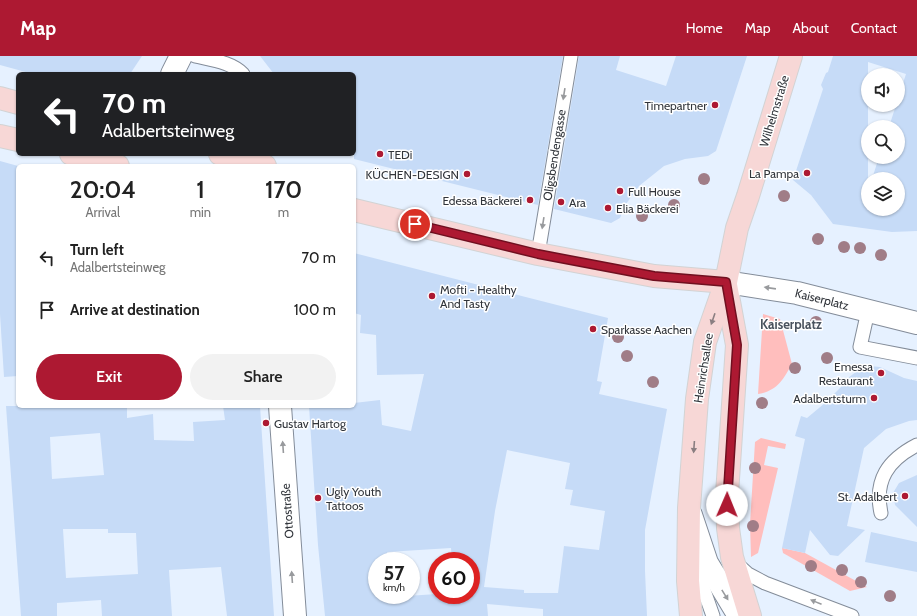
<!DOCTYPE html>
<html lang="en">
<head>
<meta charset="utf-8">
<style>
  :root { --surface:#fff; --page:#f2f2f2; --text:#222; --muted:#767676; --accent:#ad1932 }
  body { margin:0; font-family:Cabin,sans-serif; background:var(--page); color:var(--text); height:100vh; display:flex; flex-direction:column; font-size:15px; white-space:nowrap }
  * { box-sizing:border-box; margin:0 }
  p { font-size:13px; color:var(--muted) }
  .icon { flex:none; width:22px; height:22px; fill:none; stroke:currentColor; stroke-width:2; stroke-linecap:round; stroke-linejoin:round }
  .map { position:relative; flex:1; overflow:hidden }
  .sheet { position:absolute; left:16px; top:108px; width:340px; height:244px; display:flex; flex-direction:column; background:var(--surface); border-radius:6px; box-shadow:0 1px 3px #0004 }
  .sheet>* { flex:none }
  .hud { position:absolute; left:16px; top:16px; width:340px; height:84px; border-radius:6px; box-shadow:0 1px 3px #0004; background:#202124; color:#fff; overflow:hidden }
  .controls { position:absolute; left:861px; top:12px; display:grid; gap:8px }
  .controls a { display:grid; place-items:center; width:44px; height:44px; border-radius:50%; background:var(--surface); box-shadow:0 1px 3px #0004; font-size:20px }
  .speed { position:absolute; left:368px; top:496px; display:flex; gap:8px; font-size:20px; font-weight:700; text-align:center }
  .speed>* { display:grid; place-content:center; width:52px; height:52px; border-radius:50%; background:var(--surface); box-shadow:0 1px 3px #0004; line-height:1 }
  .speed small { font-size:10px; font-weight:400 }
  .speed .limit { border:6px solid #d22; background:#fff; color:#111 }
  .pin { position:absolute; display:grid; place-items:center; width:34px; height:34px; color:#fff; margin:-17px; border:2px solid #fff; border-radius:50%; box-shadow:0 1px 4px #0007 }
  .me { position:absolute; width:44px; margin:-22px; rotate:1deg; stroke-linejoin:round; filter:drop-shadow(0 0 3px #0008) }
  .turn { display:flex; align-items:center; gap:14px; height:84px; padding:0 20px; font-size:18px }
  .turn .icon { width:52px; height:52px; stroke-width:2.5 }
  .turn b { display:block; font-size:28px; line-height:34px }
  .eta { display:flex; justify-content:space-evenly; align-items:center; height:68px; text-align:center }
  .eta b { font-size:24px; font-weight:600; line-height:28px }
  .cta { display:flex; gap:8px; margin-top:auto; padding:8px 20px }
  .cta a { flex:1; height:46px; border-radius:24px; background:var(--accent); color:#fff; font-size:16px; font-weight:600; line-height:46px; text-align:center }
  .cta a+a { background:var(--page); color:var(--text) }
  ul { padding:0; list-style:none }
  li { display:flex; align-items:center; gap:12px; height:52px; padding:0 20px }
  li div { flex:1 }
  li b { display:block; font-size:15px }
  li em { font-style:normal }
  header { display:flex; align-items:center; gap:24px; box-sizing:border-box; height:56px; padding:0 20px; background:var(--accent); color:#fff }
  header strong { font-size:19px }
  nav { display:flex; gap:22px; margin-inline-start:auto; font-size:14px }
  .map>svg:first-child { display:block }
  .green { fill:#ffbebd }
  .building { fill:#c6dbf7; fill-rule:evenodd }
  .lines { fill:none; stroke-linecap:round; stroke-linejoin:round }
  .service-casing { stroke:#838c99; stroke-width:15 }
  .minor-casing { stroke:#838c99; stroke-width:24 }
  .primary-casing { stroke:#d2d3d4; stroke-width:24 }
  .service { stroke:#fff; stroke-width:13 }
  .minor { stroke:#fff; stroke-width:22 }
  .primary { stroke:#f7d7d6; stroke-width:22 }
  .tree { fill:#a07d87 }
  .oneway { fill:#989a9d }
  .oneway2 { fill:#8a7e81 }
  .route-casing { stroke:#701020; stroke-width:10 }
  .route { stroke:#ad1932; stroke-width:7 }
  .poi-dot { fill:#ad1932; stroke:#fff; stroke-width:1.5 }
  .labels { text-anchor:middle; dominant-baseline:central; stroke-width:3; stroke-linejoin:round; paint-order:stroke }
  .poi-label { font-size:12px; fill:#31353b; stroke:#fff; text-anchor:start }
  .street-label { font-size:12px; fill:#31353b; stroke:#fff }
  .neighbourhood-label { font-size:13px; font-weight:bold; fill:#49525d; stroke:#fff }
</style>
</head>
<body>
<header>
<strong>Map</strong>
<nav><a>Home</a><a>Map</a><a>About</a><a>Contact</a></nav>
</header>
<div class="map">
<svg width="917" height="560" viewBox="0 0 917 560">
  <rect width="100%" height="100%" fill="#e6f1ff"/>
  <g class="green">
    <path d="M 763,258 L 780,263 L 792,308 C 783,324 777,335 758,338 Z"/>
    <polygon points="761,382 786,388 785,393 768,390 764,409 778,412 759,493 758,497 751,501 750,468 755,386"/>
    <polygon points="782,492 805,497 867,531 850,535 783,497"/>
  </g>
  <g class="building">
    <polygon points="0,0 142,0 130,18 33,18 0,9"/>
    <polygon points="260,0 563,0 538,149 354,103 354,18 274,18"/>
    <polygon points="579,0 620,0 616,14 666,30 676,0 747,0 716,95 708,100 685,103 664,110 639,130 626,148 620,162 611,167 554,153"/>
    <path d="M 833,0 L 917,0 L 917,175 L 892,176 L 833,168 L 811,139 L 793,124 L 823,33 L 821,29 L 826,17 L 828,16 ZM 868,6 L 906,18 L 898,42 L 898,49 L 896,49 L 889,71 L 898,71 L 898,101 L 879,101 L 872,123 L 898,123 L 898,153 L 868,153 Z"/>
    <polygon points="0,105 18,110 18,320 4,321 0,258"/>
    <path d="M 354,197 L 608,262 L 597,325 L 602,326 L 599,338 L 667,353 L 645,474 L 645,515 L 647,560 L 543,560 L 543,553 L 487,548 L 488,560 L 325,560 L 318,489 L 309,350 L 354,350 L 354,347 L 380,344 L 382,369 L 411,375 L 424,318 L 377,319 L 376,279 L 360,277 L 361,259 L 354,257 ZM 507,394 L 570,407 L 565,433 L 573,434 L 570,449 L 605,455 L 599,494 L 564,490 L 558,537 L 524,537 L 524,534 L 484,531 L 495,455 ZM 451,492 L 452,505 L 471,505 L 471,539 L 437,539 L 437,538 L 377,542 L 377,505 L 388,505 L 387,496 Z"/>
    <polygon points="870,310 880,311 904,322 917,325 917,364 909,365 886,373 864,392 847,470 865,474 838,500 830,499 810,474 805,497 782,492 805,383 795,380 801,360 807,362 825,347 849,323 848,322 861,312"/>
    <path d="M 6,350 L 127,350 L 127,362 L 153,358 L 154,384 L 194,385 L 193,366 L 225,364 L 223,350 L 260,350 L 274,560 L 227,560 L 221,511 L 169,514 L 172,560 L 102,560 L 101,544 L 57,547 L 57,560 L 21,560 ZM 100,377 L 104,419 L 52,423 L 50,381 ZM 63,473 L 108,473 L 108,477 L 136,477 L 138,518 L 66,522 Z"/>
    <polygon points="917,419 917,471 895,449 893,437 899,427"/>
    <polygon points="871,476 917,486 917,516 865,506"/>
  </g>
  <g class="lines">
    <g class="service-casing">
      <g id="service">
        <path d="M 195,0 C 212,4 231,6 243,18"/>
        <polyline points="538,198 571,0"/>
        <polyline points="868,255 860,291 917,302"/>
        <path d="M 881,457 C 874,424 888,404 917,389"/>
        <polyline points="693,503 713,560"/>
        <polyline points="736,507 748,518 765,527 852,560"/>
      </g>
    </g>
    <g class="minor-casing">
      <g id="minor">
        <polyline points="172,18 181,0"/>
        <polyline points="726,226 797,237 917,267"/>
        <polyline points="280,350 295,560"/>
        <polyline points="691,459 707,507 739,560"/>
      </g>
    </g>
    <g class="primary-casing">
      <g id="primary">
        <polyline points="0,42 18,47"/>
        <polyline points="0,80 18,84"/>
        <polyline points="71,98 118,110"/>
        <polyline points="220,98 265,110"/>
        <polyline points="354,154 538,198 654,220 726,226"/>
        <polyline points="726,229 737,289 727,438 728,472 732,501 750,560"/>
        <polyline points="691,560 688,525 689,452 697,343 705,286 726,226 737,172 748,140 791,0"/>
      </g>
    </g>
    <use href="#service" class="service"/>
    <use href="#minor" class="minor"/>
    <use href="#primary" class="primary"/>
  </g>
  <g class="tree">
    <circle cx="704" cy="123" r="6"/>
    <circle cx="784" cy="140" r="6"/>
    <circle cx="674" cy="149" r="6"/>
    <circle cx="642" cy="160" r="6"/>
    <circle cx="818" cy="183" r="6"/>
    <circle cx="844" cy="191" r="6"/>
    <circle cx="860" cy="192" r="6"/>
    <circle cx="881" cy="199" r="6"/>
    <circle cx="816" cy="266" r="6"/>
    <circle cx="618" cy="281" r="6"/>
    <circle cx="627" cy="300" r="6"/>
    <circle cx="827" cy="302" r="6"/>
    <circle cx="795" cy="312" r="6"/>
    <circle cx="653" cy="326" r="6"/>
    <circle cx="762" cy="347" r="6"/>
    <circle cx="755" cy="412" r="6"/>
    <circle cx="753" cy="470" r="6"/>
    <circle cx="811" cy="510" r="6"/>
    <circle cx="842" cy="514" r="6"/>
    <circle cx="861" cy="526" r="6"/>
    <circle cx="890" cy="540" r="6"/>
  </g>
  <defs><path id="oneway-solid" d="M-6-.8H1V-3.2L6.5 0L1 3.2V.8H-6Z"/></defs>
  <g class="oneway">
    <use href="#oneway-solid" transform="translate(564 38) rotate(99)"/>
    <use href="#oneway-solid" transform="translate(543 167) rotate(99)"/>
    <use href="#oneway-solid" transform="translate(770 232) rotate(-172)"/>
    <use href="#oneway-solid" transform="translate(283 391) rotate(-94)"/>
    <use href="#oneway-solid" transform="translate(292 521) rotate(-94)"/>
    <use href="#oneway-solid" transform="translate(725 539) rotate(58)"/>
    <use href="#oneway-solid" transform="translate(816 546) rotate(-158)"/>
  </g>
  <g class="oneway2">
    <use href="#oneway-solid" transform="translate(713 263) rotate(109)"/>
    <use href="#oneway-solid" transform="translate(694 391) rotate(94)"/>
  </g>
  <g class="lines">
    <g class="route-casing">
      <polyline id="route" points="415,168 538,198 654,220 726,226 737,289 727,449"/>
    </g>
    <use href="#route" class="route"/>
  </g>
  <g class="poi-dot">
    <circle cx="715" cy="49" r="4"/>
    <circle cx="380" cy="98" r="4"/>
    <circle cx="807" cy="117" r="4"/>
    <circle cx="467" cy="118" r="4"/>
    <circle cx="620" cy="135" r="4"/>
    <circle cx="530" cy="144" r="4"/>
    <circle cx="561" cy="146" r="4"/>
    <circle cx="608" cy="152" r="4"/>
    <circle cx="432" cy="240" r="4"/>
    <circle cx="593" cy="273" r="4"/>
    <circle cx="881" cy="317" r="4"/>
    <circle cx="874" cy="342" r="4"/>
    <circle cx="266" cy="367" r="4"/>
    <circle cx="905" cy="440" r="4"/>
    <circle cx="318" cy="442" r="4"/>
  </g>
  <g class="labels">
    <g class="poi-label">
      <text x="707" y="49" text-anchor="end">Timepartner</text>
      <text x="388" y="98">TEDi</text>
      <text x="799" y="117" text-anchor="end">La Pampa</text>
      <text x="459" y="118" text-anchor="end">KÜCHEN-DESIGN</text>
      <text x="628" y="135">Full House</text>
      <text x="522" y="144" text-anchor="end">Edessa Bäckerei</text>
      <text x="569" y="146">Ara</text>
      <text x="616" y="152">Elia Bäckerei</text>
      <text x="440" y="233">Mofti - Healthy<tspan x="440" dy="14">And Tasty</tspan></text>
      <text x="601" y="273">Sparkasse Aachen</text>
      <text x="873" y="310" text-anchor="end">Emessa<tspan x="873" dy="14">Restaurant</tspan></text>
      <text x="866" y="342" text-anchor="end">Adalbertsturm</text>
      <text x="274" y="367">Gustav Hartog</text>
      <text x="326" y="435">Ugly Youth<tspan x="326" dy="14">Tattoos</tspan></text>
      <text x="897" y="440" text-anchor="end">St. Adalbert</text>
    </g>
    <g class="street-label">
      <text transform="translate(774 55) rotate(-73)">Wilhelmstraße</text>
      <text transform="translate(554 99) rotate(-81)">Oligsbendengasse</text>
      <text transform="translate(822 243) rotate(14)">Kaiserplatz</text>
      <text transform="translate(703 312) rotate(-81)">Heinrichsallee</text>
      <text transform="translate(287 455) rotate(-94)">Ottostraße</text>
    </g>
    <g class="neighbourhood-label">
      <text x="791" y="268">Kaiserplatz</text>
    </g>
  </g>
</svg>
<div class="controls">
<a><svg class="icon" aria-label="sound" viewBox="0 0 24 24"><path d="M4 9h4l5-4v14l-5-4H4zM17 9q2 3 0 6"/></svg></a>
<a><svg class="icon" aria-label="search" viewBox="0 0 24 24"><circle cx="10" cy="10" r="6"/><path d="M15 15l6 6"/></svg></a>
<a><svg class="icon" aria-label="layers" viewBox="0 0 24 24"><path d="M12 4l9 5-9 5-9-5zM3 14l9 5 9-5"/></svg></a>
</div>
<div class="speed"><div>57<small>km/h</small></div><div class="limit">60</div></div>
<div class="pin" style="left:415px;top:168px;background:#d93025"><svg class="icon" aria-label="arrive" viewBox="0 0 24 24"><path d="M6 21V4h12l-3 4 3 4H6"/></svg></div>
<svg class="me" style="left:727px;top:449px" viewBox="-20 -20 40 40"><circle r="19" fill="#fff"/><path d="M0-13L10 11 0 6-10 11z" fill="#ad1932"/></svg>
<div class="hud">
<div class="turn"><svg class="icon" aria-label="left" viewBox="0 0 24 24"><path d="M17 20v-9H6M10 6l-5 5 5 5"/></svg><div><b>70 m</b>Adalbertsteinweg</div></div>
</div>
<section class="sheet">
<div class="eta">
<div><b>20:04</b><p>Arrival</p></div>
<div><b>1</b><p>min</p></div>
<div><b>170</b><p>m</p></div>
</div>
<ul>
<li><svg class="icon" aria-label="left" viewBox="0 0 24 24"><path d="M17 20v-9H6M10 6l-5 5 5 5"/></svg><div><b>Turn left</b><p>Adalbertsteinweg</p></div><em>70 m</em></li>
<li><svg class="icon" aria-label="arrive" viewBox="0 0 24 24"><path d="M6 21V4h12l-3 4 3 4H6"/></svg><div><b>Arrive at destination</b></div><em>100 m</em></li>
</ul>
<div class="cta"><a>Exit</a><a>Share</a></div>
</section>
</div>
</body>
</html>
